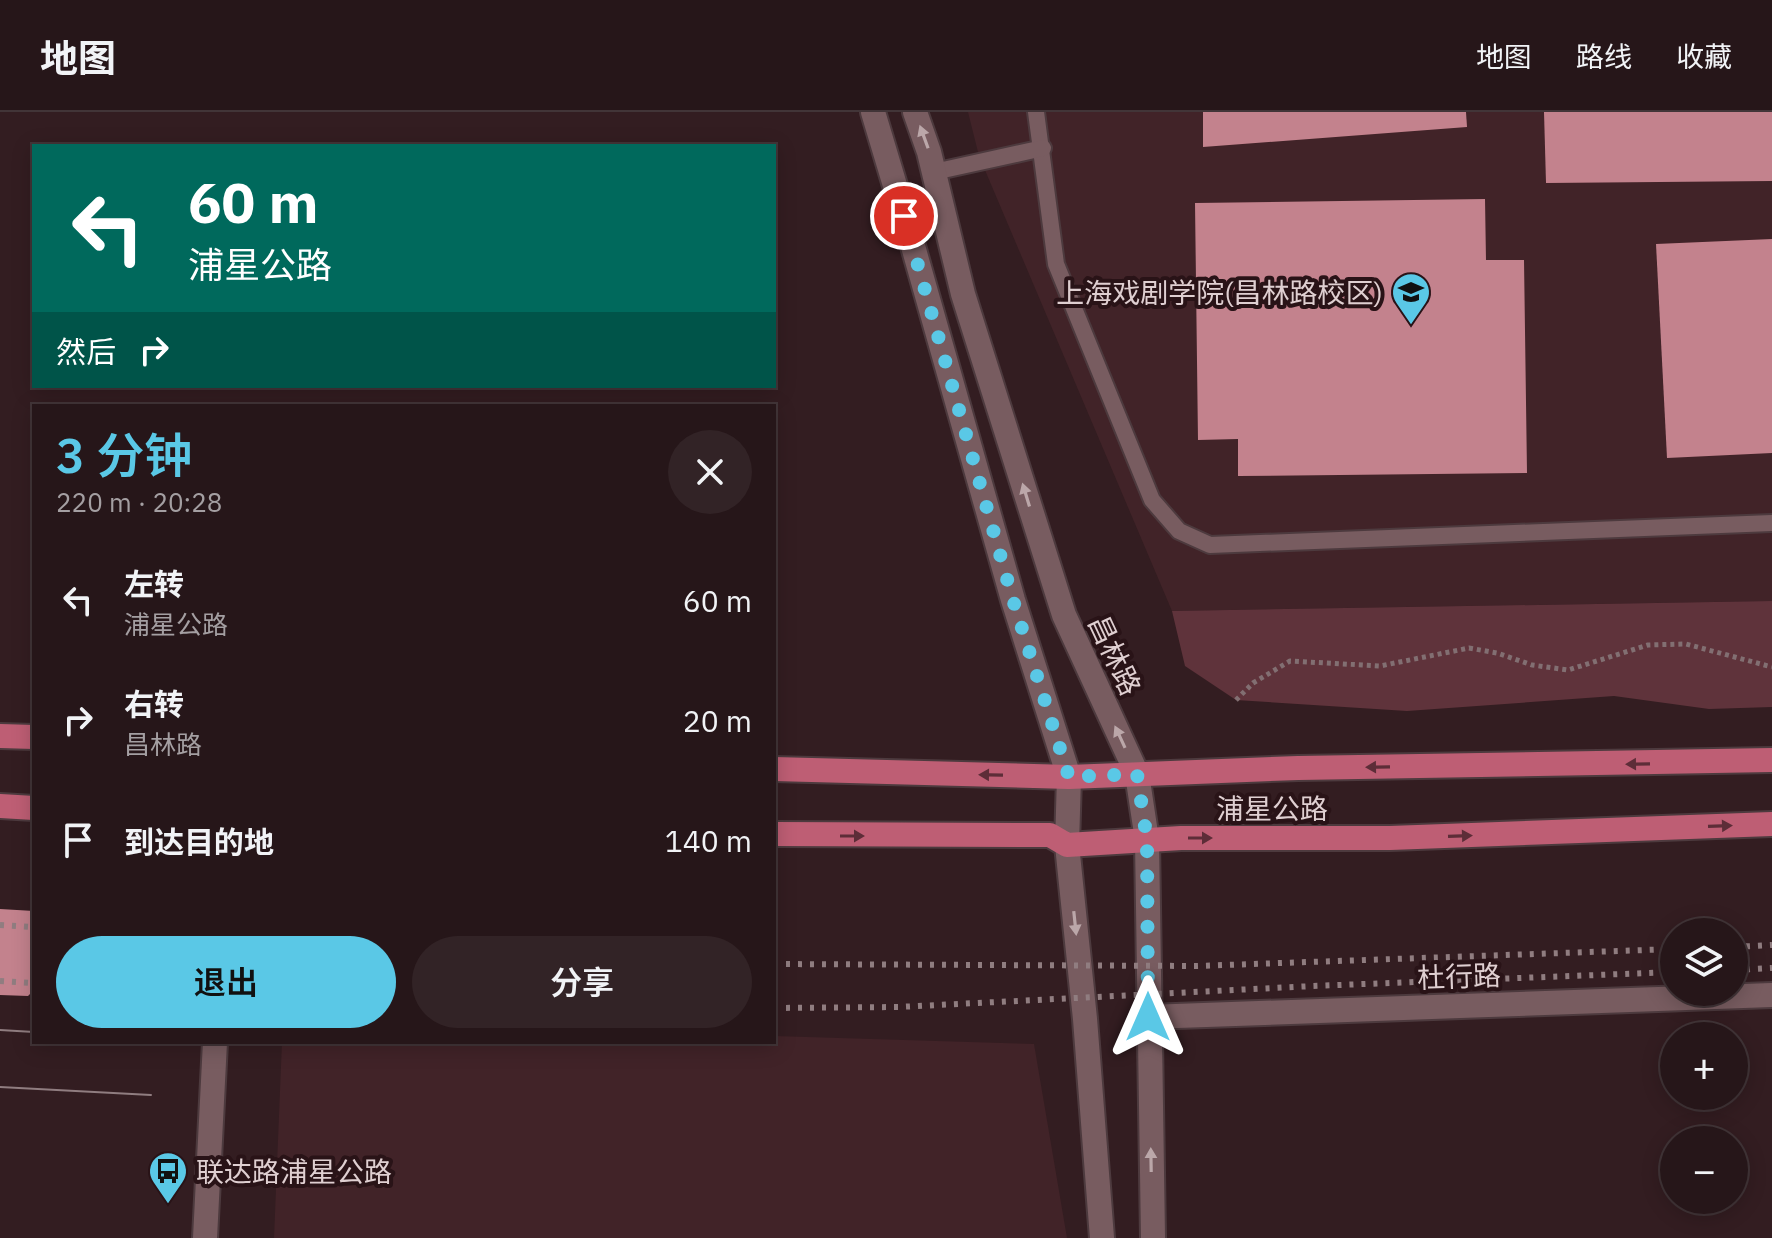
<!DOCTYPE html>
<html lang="zh">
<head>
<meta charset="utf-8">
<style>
  :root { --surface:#261619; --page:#322326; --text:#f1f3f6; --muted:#a49fa2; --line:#423538; --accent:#5ac8e6 }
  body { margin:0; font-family:"IBM Plex Sans","Noto Sans SC",sans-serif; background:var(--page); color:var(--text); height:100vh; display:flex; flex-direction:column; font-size:30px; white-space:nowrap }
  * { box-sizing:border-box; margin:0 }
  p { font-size:26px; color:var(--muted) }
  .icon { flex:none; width:44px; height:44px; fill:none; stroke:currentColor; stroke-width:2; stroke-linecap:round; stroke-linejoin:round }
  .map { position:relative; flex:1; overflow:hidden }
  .details { position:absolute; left:32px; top:292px; width:744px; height:640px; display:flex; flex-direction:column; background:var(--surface); border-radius:0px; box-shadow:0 4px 20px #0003,0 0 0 2px var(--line) }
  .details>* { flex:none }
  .top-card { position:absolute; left:32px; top:32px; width:744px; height:244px; border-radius:0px; box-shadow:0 4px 20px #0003,0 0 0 2px var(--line); background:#00695c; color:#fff; overflow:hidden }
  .tools { position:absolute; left:1660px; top:806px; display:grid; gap:16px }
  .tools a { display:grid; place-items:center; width:88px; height:88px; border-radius:50%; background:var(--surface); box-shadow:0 4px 20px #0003,0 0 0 2px var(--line); font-size:40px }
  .pin { position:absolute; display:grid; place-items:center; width:68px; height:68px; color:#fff; margin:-34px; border:4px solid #fff; border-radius:50%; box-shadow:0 2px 8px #0007 }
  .me { position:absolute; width:88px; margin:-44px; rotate:0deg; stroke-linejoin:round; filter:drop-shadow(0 0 6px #0008) }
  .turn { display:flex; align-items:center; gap:28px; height:168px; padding:0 24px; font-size:36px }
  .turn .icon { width:104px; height:104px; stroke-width:2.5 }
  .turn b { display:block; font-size:56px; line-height:68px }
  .then { display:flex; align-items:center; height:76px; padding:0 24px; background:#0003; gap:16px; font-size:30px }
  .round { display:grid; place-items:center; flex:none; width:84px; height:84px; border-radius:42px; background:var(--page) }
  .headline { display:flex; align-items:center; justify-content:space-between; height:136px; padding:0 24px }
  h1 { font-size:48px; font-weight:600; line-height:60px; color:var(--accent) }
  .cta { display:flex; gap:16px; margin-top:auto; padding:16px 24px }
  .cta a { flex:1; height:92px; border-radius:48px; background:var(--accent); color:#111; font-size:32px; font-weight:600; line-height:92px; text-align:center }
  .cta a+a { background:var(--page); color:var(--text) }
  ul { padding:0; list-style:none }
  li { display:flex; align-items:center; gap:24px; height:120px; padding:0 24px }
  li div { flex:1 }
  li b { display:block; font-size:30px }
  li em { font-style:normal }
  header { display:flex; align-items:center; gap:48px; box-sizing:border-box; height:112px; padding:0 40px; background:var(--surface); border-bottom:2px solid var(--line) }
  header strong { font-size:38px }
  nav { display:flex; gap:44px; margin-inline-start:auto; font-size:28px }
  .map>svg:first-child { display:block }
  .built { fill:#412328 }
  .green { fill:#5f333b }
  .building { fill:#c3828d }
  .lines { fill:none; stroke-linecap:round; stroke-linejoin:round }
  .lane-casing { stroke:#4d3a3e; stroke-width:20 }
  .street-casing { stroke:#4d3a3e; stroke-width:28 }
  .secondary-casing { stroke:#4d3a3e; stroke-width:28 }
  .primary-casing { stroke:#4d3a3e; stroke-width:28 }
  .path { stroke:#826f72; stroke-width:5; stroke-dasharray:4 4; stroke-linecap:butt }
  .lane { stroke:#785c60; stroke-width:16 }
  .street { stroke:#785c60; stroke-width:24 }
  .secondary { stroke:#785c60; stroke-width:24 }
  .primary { stroke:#be5e74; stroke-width:24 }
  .tram { stroke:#907d80; stroke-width:2 }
  .rail { stroke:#907d80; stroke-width:6; stroke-dasharray:4 8; stroke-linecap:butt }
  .oneway { fill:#bba7a9 }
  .oneway2 { fill:#5d2d38 }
  .route { stroke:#5ac8e6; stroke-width:14; stroke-dasharray:0 25.2 }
  .labels { text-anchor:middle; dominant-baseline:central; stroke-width:8; stroke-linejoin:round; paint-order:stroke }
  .poi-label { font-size:28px; fill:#dfcfd1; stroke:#291317; text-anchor:end }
  .street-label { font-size:28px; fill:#dfcfd1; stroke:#291317 }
</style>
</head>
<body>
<header>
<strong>地图</strong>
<nav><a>地图</a><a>路线</a><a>收藏</a></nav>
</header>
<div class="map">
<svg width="1772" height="1126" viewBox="0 0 1772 1126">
  <rect width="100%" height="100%" fill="#331d21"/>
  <g class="built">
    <polygon points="968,0 1772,0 1772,489 1172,499 979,44"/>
    <polygon points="774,924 1034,932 1067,1126 274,1126 282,930 774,930"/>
  </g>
  <polygon class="green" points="1772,489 1772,595 1709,597 1614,584 1407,599 1236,588 1185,554 1172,499"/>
  <g class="building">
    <polygon points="1203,0 1466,0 1467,15 1203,35"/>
    <polygon points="1544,0 1772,0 1772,69 1546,71"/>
    <polygon points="1485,87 1486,148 1524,148 1527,361 1238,364 1238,327 1198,328 1195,91"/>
    <polygon points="1772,127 1772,341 1667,346 1656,132"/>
    <polygon points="0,797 34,799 34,878 28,884 0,883"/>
  </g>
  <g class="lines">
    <g class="lane-casing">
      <g id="lane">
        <polyline points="1036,0 1056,152 1152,388 1179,419 1210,433 1772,411"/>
        <polyline points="934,60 1043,36"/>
      </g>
    </g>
    <g class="street-casing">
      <g id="street">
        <polyline points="1148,905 1772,883"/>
        <polyline points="205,1126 215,930"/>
      </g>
    </g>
    <g class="secondary-casing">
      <g id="secondary">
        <polyline points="873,0 911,127 1013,488 1069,665 1067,733 1085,907 1102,1126"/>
        <polyline points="915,0 929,40 963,182 1064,503 1137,662 1147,728 1153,1126"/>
      </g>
    </g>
    <g class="primary-casing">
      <g id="primary">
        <polyline points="0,624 34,625"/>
        <polyline points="774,657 1069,665 1298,656 1772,648"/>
        <polyline points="0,694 34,696"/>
        <polyline points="774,722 1050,723 1067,733 1181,726 1390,726 1772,712"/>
      </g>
    </g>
    <polyline class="path" points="1236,588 1253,571 1290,549 1380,554 1469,536 1497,541 1532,553 1568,558 1648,533 1686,532 1772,555"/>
    <use href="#lane" class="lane"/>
    <use href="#street" class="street"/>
    <use href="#secondary" class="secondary"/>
    <use href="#primary" class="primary"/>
    <g class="tram">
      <polyline points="0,918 34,920"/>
      <polyline points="0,975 151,983"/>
    </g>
    <g class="rail">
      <polyline points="0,813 34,815"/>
      <polyline points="1734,835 1772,833"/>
      <polyline points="774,852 1197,854 1674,837"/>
      <polyline points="1734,858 1772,856"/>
      <polyline points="0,869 34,871"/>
      <polyline points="774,896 898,895 1313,874 1674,860"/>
    </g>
  </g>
  <defs><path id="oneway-solid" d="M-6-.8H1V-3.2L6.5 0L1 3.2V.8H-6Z" transform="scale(2)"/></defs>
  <g class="oneway">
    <use href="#oneway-solid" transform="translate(924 25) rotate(-110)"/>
    <use href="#oneway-solid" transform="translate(1026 383) rotate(-107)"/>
    <use href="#oneway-solid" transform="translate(1120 625) rotate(-115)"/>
    <use href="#oneway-solid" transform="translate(1075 811) rotate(84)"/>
    <use href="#oneway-solid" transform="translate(1151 1048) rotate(-91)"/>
  </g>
  <g class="oneway2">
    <use href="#oneway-solid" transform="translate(1638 652) rotate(179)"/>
    <use href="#oneway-solid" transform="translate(1378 655) rotate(179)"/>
    <use href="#oneway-solid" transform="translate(991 663) rotate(-179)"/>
    <use href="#oneway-solid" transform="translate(1720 714) rotate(-2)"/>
    <use href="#oneway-solid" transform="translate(852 724)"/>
    <use href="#oneway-solid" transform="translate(1460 724) rotate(-2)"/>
    <use href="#oneway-solid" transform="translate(1200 726)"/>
  </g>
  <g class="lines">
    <polyline class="route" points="904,104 1013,488 1069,665 1137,662 1147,728 1148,905"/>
  </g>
  <defs>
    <g id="university-pin" transform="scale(2)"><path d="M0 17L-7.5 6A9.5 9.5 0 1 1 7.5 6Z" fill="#5ac8e6" stroke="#291317"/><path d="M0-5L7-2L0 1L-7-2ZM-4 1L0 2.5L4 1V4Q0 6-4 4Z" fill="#111"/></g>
    <g id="bus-pin" transform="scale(2)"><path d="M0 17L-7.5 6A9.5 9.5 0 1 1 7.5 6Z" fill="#5ac8e6" stroke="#291317"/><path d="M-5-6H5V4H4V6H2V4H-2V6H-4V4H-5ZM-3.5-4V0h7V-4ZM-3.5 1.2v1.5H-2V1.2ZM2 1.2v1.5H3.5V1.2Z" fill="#111"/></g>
  </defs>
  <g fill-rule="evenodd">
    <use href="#university-pin" x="1411" y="180"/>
    <use href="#bus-pin" x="168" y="1059"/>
  </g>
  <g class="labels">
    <g class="poi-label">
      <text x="1383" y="180">上海戏剧学院(昌林路校区)</text>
      <text x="196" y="1059" text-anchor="start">联达路浦星公路</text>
    </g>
    <g class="street-label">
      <text transform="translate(1115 543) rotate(65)">昌林路</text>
      <text x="1272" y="696">浦星公路</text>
      <text transform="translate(1459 864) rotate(-2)">杜行路</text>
    </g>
  </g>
</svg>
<div class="tools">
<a><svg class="icon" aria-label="layers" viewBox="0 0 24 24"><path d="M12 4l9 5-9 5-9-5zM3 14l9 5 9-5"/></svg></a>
<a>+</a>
<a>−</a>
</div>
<div class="pin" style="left:904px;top:104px;background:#d93025"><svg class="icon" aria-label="arrive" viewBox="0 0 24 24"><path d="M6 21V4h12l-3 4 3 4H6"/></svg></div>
<svg class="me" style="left:1148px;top:905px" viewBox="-20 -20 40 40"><path d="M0-17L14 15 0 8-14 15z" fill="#5ac8e6" stroke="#fff" stroke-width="4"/></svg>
<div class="top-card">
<div class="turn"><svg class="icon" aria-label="left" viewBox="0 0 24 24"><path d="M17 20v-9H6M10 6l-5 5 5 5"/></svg><div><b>60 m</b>浦星公路</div></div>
<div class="then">然后<svg class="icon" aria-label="right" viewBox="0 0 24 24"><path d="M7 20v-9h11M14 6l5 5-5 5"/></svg></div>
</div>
<section class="details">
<div class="headline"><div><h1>3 分钟</h1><p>220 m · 20:28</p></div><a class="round"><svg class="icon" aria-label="close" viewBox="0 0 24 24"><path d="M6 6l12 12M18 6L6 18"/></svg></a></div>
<ul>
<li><svg class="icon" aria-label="left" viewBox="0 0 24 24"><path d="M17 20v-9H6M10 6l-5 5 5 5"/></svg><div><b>左转</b><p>浦星公路</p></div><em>60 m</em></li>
<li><svg class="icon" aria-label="right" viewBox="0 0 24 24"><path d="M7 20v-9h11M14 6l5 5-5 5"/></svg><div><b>右转</b><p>昌林路</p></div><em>20 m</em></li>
<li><svg class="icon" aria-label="arrive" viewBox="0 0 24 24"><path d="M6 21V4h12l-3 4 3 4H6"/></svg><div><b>到达目的地</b></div><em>140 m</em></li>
</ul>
<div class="cta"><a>退出</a><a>分享</a></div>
</section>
</div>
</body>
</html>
